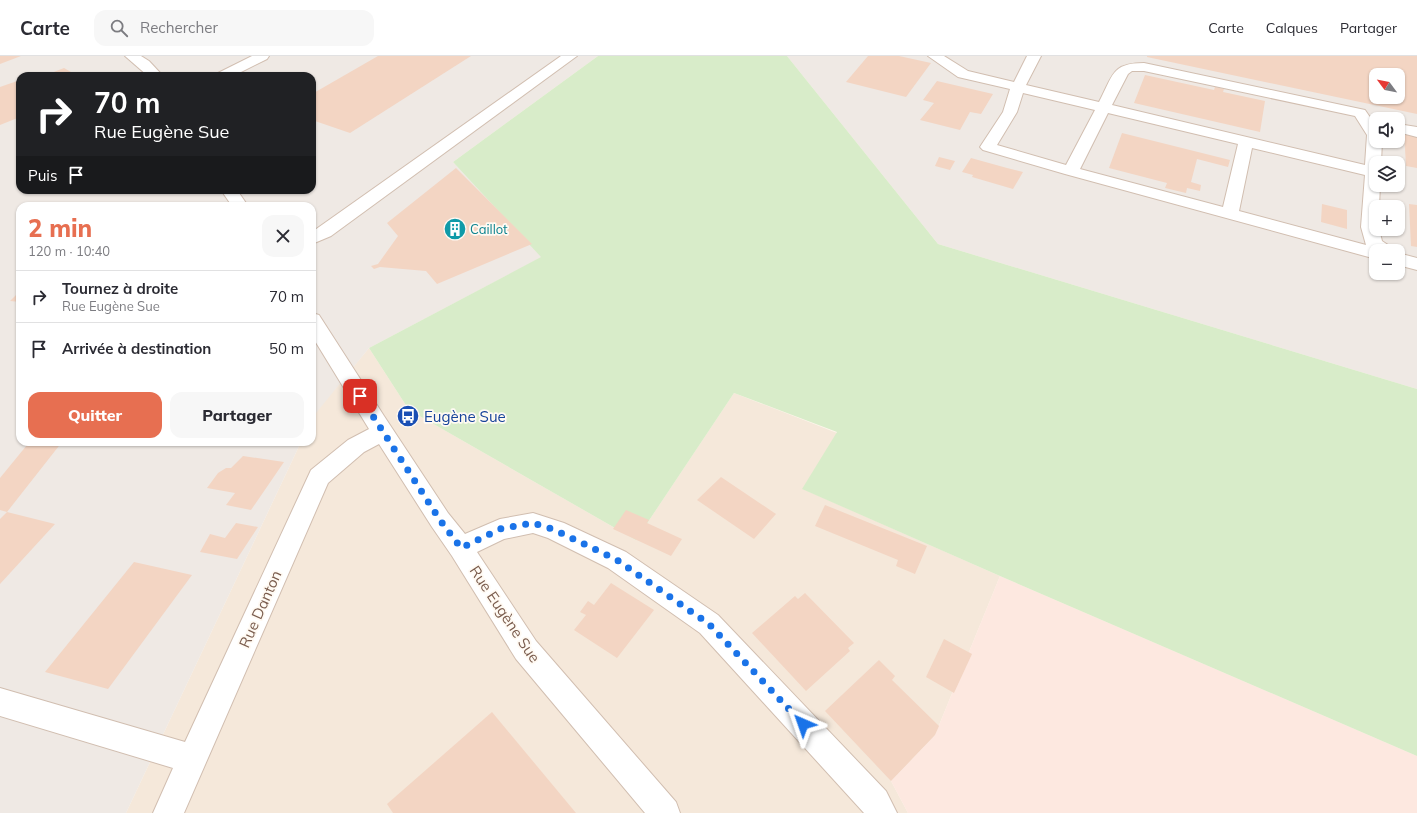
<!DOCTYPE html>
<html lang="fr">
<head>
<meta charset="utf-8">
<style>
  :root { --surface:#fff; --page:#f7f7f7; --text:#2b2b33; --muted:#7c7c81; --line:#e1e1e2; --accent:#e76f51 }
  body { margin:0; font-family:Mulish,sans-serif; background:var(--page); color:var(--text); height:100vh; display:flex; flex-direction:column; font-size:15px; white-space:nowrap }
  * { box-sizing:border-box; margin:0 }
  p { font-size:13px; color:var(--muted) }
  .icon { flex:none; width:22px; height:22px; fill:none; stroke:currentColor; stroke-width:2; stroke-linecap:round; stroke-linejoin:round }
  .map { position:relative; flex:1; overflow:hidden }
  .panel { position:absolute; left:16px; top:146px; width:300px; height:244px; display:flex; flex-direction:column; background:var(--surface); border-radius:12px; box-shadow:0 1px 3px #0004 }
  .panel>* { flex:none }
  .hud { position:absolute; left:16px; top:16px; width:300px; height:122px; border-radius:12px; box-shadow:0 1px 3px #0004; background:#202124; color:#fff; overflow:hidden }
  .needle { width:26px; rotate:302deg }
  .buttons { position:absolute; left:1369px; top:12px; display:grid; gap:8px }
  .buttons a { display:grid; place-items:center; width:36px; height:36px; border-radius:8px; background:var(--surface); box-shadow:0 1px 3px #0004; font-size:20px }
  .pin { position:absolute; display:grid; place-items:center; width:34px; height:34px; color:#fff; margin:-17px; border-radius:8px; box-shadow:0 2px 6px #0006 }
  .me { position:absolute; width:44px; margin:-22px; rotate:317deg; stroke-linejoin:round; filter:drop-shadow(0 0 3px #0008) }
  .turn { display:flex; align-items:center; gap:14px; height:84px; padding:0 12px; font-size:18px }
  .turn .icon { width:52px; height:52px; stroke-width:2.5 }
  .turn b { display:block; font-size:28px; line-height:34px }
  .then { display:flex; align-items:center; height:38px; padding:0 12px; background:#0003; gap:8px; font-size:15px }
  .round { display:grid; place-items:center; flex:none; width:42px; height:42px; border-radius:12px; background:var(--page) }
  .headline { display:flex; align-items:center; justify-content:space-between; height:68px; padding:0 12px }
  h1 { font-size:24px; font-weight:800; line-height:30px; color:var(--accent) }
  .cta { display:flex; gap:8px; margin-top:auto; padding:8px 12px }
  .cta a { flex:1; height:46px; border-radius:12px; background:var(--accent); color:#fff; font-size:16px; font-weight:800; line-height:46px; text-align:center }
  .cta a+a { background:var(--page); color:var(--text) }
  ul { padding:0; list-style:none }
  li { display:flex; align-items:center; gap:12px; height:52px; padding:0 12px; border-top:1px solid var(--line) }
  li div { flex:1 }
  li b { display:block; font-size:15px }
  li em { font-style:normal }
  header { display:flex; align-items:center; gap:24px; box-sizing:border-box; height:56px; padding:0 20px; background:var(--surface); border-bottom:1px solid var(--line) }
  header strong { font-size:19px }
  nav { display:flex; gap:22px; margin-inline-start:auto; font-size:14px }
  .search { width:280px; height:36px; background:var(--page); display:flex; align-items:center; gap:10px; box-sizing:border-box; padding:0 14px; border-radius:12px; color:var(--muted); font-size:15px }
  .map>svg:first-child { display:block }
  .residential { fill:#f5e8da }
  .commercial { fill:#fde8e0 }
  .industrial { fill:#efe9e4; fill-rule:evenodd }
  .green { fill:#d8ecc9 }
  .building { fill:#f3d5c3; fill-rule:evenodd }
  .lines { fill:none; stroke-linecap:round; stroke-linejoin:round }
  .minor-casing { stroke:#d1beb0; stroke-width:2 }
  .minor { fill:#fff; fill-rule:evenodd }
  .route { stroke:#1a73e8; stroke-width:7; stroke-dasharray:0 12.6 }
  .labels { text-anchor:middle; dominant-baseline:central; stroke-width:3.5; stroke-linejoin:round; paint-order:stroke }
  .far-culture-label { font-size:13px; fill:#0d838f; stroke:#fffaf3; text-anchor:start }
  .transit-label { font-size:15px; fill:#164399; stroke:#fffaf3; text-anchor:start }
  .street-label { font-size:15px; fill:#7a5c4d; stroke:#fffaf3 }
</style>
</head>
<body>
<header>
<strong>Carte</strong>
<div class="search"><svg class="icon" aria-label="search" viewBox="0 0 24 24"><circle cx="10" cy="10" r="6"/><path d="M15 15l6 6"/></svg>Rechercher</div>
<nav><a>Carte</a><a>Calques</a><a>Partager</a></nav>
</header>
<div class="map">
<svg width="1417" height="757" viewBox="0 0 1417 757">
  <rect width="100%" height="100%" fill="#fdf6ec"/>
  <polygon class="residential" points="369,292 409,354 636,484 734,337 837,377 803,433 1000,520 935,679 891,725 908,757 126,757 301,386 312,386 312,362 314,358"/>
  <polygon class="commercial" points="1000,520 1417,700 1417,757 908,757 891,725 935,679"/>
  <g class="industrial">
    <path d="M 0,0 L 598,0 L 453,106 L 542,201 L 369,292 L 312,362 L 312,150 L 20,150 L 20,386 L 301,386 L 126,757 L 0,757 ZM 20,20 L 312,20 L 312,134 L 20,134 Z"/>
    <path d="M 787,0 L 1417,0 L 1417,333 L 938,188 ZM 1376,19 L 1398,19 L 1398,41 L 1376,41 ZM 1376,63 L 1398,63 L 1398,85 L 1376,85 ZM 1376,107 L 1398,107 L 1398,129 L 1376,129 ZM 1376,151 L 1398,151 L 1398,173 L 1376,173 ZM 1376,195 L 1398,195 L 1398,217 L 1376,217 Z"/>
  </g>
  <polygon class="green" points="598,0 787,0 938,188 1417,333 1417,700 1000,520 802,433 837,376 734,337 636,484 409,354 369,292 541,201 453,106"/>
  <g class="building">
    <polygon points="0,0 21,0 0,8"/>
    <polygon points="378,0 471,0 350,77 312,64 312,38"/>
    <polygon points="868,0 899,0 931,7 906,41 846,26"/>
    <path d="M 1147,0 L 1417,0 L 1417,58 L 1147,1 ZM 1376,19 L 1398,19 L 1398,41 L 1376,41 Z"/>
    <polygon points="64,12 78,20 36,20 42,17 46,19"/>
    <polygon points="1145,19 1214,34 1215,31 1224,33 1223,36 1265,45 1260,76 1134,47"/>
    <polygon points="20,24 20,61 0,69 0,31"/>
    <polygon points="937,25 993,38 981,58 970,56 960,74 920,64 934,47 923,44"/>
    <polygon points="1404,76 1417,79 1417,112 1406,110"/>
    <polygon points="1122,77 1230,104 1228,111 1197,103 1191,126 1201,129 1200,135 1187,132 1186,137 1165,132 1167,127 1109,112"/>
    <polygon points="939,101 955,105 950,114 935,110"/>
    <polygon points="971,102 1007,112 1023,116 1013,133 972,121 973,119 962,116"/>
    <polygon points="456,112 532,188 437,228 426,215 380,211 374,213 371,210 378,208 398,180 387,167"/>
    <polygon points="1322,148 1347,154 1347,173 1321,166"/>
    <polygon points="1409,148 1417,149 1417,191 1411,190"/>
    <polygon points="20,235 20,246 10,245"/>
    <polygon points="32,386 62,386 7,456 0,454 0,422 27,389"/>
    <polygon points="243,400 284,406 251,454 226,449 235,437 207,432 218,417 226,412 231,412"/>
    <polygon points="721,421 776,458 754,483 697,444"/>
    <polygon points="825,449 927,490 915,518 896,510 898,504 815,470"/>
    <polygon points="626,454 649,464 647,467 682,483 671,500 613,473"/>
    <polygon points="7,456 55,468 0,528 0,463"/>
    <polygon points="236,467 258,471 237,503 200,496 210,478 225,482"/>
    <polygon points="134,506 192,519 108,633 45,616"/>
    <polygon points="611,527 654,554 617,602 574,574 586,559 580,556 588,545 594,549"/>
    <polygon points="805,537 854,587 848,592 850,595 806,635 752,577 795,540 798,543"/>
    <polygon points="944,583 972,598 954,637 926,621"/>
    <polygon points="879,604 895,620 892,624 939,670 935,679 891,725 825,655"/>
    <polygon points="492,656 576,757 393,757 387,748"/>
  </g>
  <g class="lines">
    <g class="minor-casing">
      <g id="minor">
        <polygon points="125,0 141,0 149,5 163,20 148,20"/>
        <polygon points="252,0 269,0 267,3 233,20 216,20 218,17"/>
        <polygon points="561,0 577,0 331,180 312,188 312,176"/>
        <path d="M 928,0 L 944,0 L 968,15 L 1014,26 L 1027,0 L 1041,0 L 1026,29 L 1099,46 C 1113,20 1111,7 1144,7 L 1365,54 L 1376,70 L 1376,85 L 1382,85 L 1381,107 L 1376,107 L 1376,129 L 1380,129 L 1379,151 L 1376,151 L 1376,173 L 1379,173 L 1382,185 L 1391,191 L 1394,195 L 1376,195 L 1376,203 L 1065,118 L 983,94 L 980,91 L 1003,56 L 1010,33 L 958,21 ZM 1132,15 L 1144,15 L 1355,60 L 1367,79 L 1365,109 L 1112,49 L 1128,18 ZM 1023,37 L 1095,54 L 1066,109 L 997,89 L 1017,56 ZM 1108,57 L 1238,88 L 1223,151 L 1080,113 ZM 1252,92 L 1365,119 L 1361,171 L 1366,189 L 1239,155 Z"/>
        <polygon points="1398,68 1417,71 1417,81 1398,76"/>
        <polygon points="221,134 237,134 248,150 232,150"/>
        <polygon points="1398,197 1417,202 1417,214 1398,209"/>
        <polygon points="312,257 319,259 384,360 448,457 465,478 500,463 533,457 564,467 626,496 718,559 886,735 897,757 864,757 700,577 608,512 548,482 533,477 504,483 477,496 536,585 676,746 680,757 645,757 516,603 452,500 432,471 379,388 364,396 328,427 184,757 153,757 173,712 0,660 0,632 185,686 311,414 348,384 369,373 312,280"/>
      </g>
    </g>
    <use href="#minor" class="minor"/>
  </g>
  <g class="lines">
    <polyline class="route" points="360,340 440,464 461,492 500,473 533,467 555,474 617,504 709,568 803,668"/>
  </g>
  <defs>
    <g id="building-disc" transform="scale(1.15)"><circle r="9.5" fill="#0f9aa8" stroke="#fffaf3"/><path d="M-4-6H4V6H1V3H-1V6H-4ZM-2.5-4.3h1.7v1.8h-1.7ZM.8-4.3h1.7v1.8H.8ZM-2.5-1h1.7V.8h-1.7ZM.8-1h1.7V.8H.8Z" fill="#fff"/></g>
    <g id="bus-disc" transform="scale(1.15)"><circle r="9.5" fill="#1a4fb4" stroke="#fffaf3"/><path d="M-5-6H5V4H4V6H2V4H-2V6H-4V4H-5ZM-3.5-4V0h7V-4ZM-3.5 1.2v1.5H-2V1.2ZM2 1.2v1.5H3.5V1.2Z" fill="#fff"/></g>
  </defs>
  <g fill-rule="evenodd">
    <use href="#building-disc" x="455" y="173"/>
    <use href="#bus-disc" x="408" y="360"/>
  </g>
  <g class="labels">
    <g class="far-culture-label">
      <text x="470" y="173">Caillot</text>
    </g>
    <g class="transit-label">
      <text x="424" y="360">Eugène Sue</text>
    </g>
    <g class="street-label">
      <text transform="translate(260 553) rotate(-66)">Rue Danton</text>
      <text transform="translate(505 558) rotate(56)">Rue Eugène Sue</text>
    </g>
  </g>
</svg>
<div class="buttons">
<a><svg class="needle" viewBox="-14 -14 28 28"><path d="M0-13l5 13h-10z" fill="#e53935"/><path d="M0 13l5-13h-10z" fill="#7c7c81"/></svg></a>
<a><svg class="icon" aria-label="sound" viewBox="0 0 24 24"><path d="M4 9h4l5-4v14l-5-4H4zM17 9q2 3 0 6"/></svg></a>
<a><svg class="icon" aria-label="layers" viewBox="0 0 24 24"><path d="M12 4l9 5-9 5-9-5zM3 14l9 5 9-5"/></svg></a>
<a>+</a>
<a>−</a>
</div>
<div class="pin" style="left:360px;top:340px;background:#d93025"><svg class="icon" aria-label="arrive" viewBox="0 0 24 24"><path d="M6 21V4h12l-3 4 3 4H6"/></svg></div>
<svg class="me" style="left:803px;top:668px" viewBox="-20 -20 40 40"><path d="M0-17L14 15 0 8-14 15z" fill="#1a73e8" stroke="#fff" stroke-width="4"/></svg>
<div class="hud">
<div class="turn"><svg class="icon" aria-label="right" viewBox="0 0 24 24"><path d="M7 20v-9h11M14 6l5 5-5 5"/></svg><div><b>70 m</b>Rue Eugène Sue</div></div>
<div class="then">Puis<svg class="icon" aria-label="arrive" viewBox="0 0 24 24"><path d="M6 21V4h12l-3 4 3 4H6"/></svg></div>
</div>
<section class="panel">
<div class="headline"><div><h1>2 min</h1><p>120 m · 10:40</p></div><a class="round"><svg class="icon" aria-label="close" viewBox="0 0 24 24"><path d="M6 6l12 12M18 6L6 18"/></svg></a></div>
<ul>
<li><svg class="icon" aria-label="right" viewBox="0 0 24 24"><path d="M7 20v-9h11M14 6l5 5-5 5"/></svg><div><b>Tournez à droite</b><p>Rue Eugène Sue</p></div><em>70 m</em></li>
<li><svg class="icon" aria-label="arrive" viewBox="0 0 24 24"><path d="M6 21V4h12l-3 4 3 4H6"/></svg><div><b>Arrivée à destination</b></div><em>50 m</em></li>
</ul>
<div class="cta"><a>Quitter</a><a>Partager</a></div>
</section>
</div>
</body>
</html>
